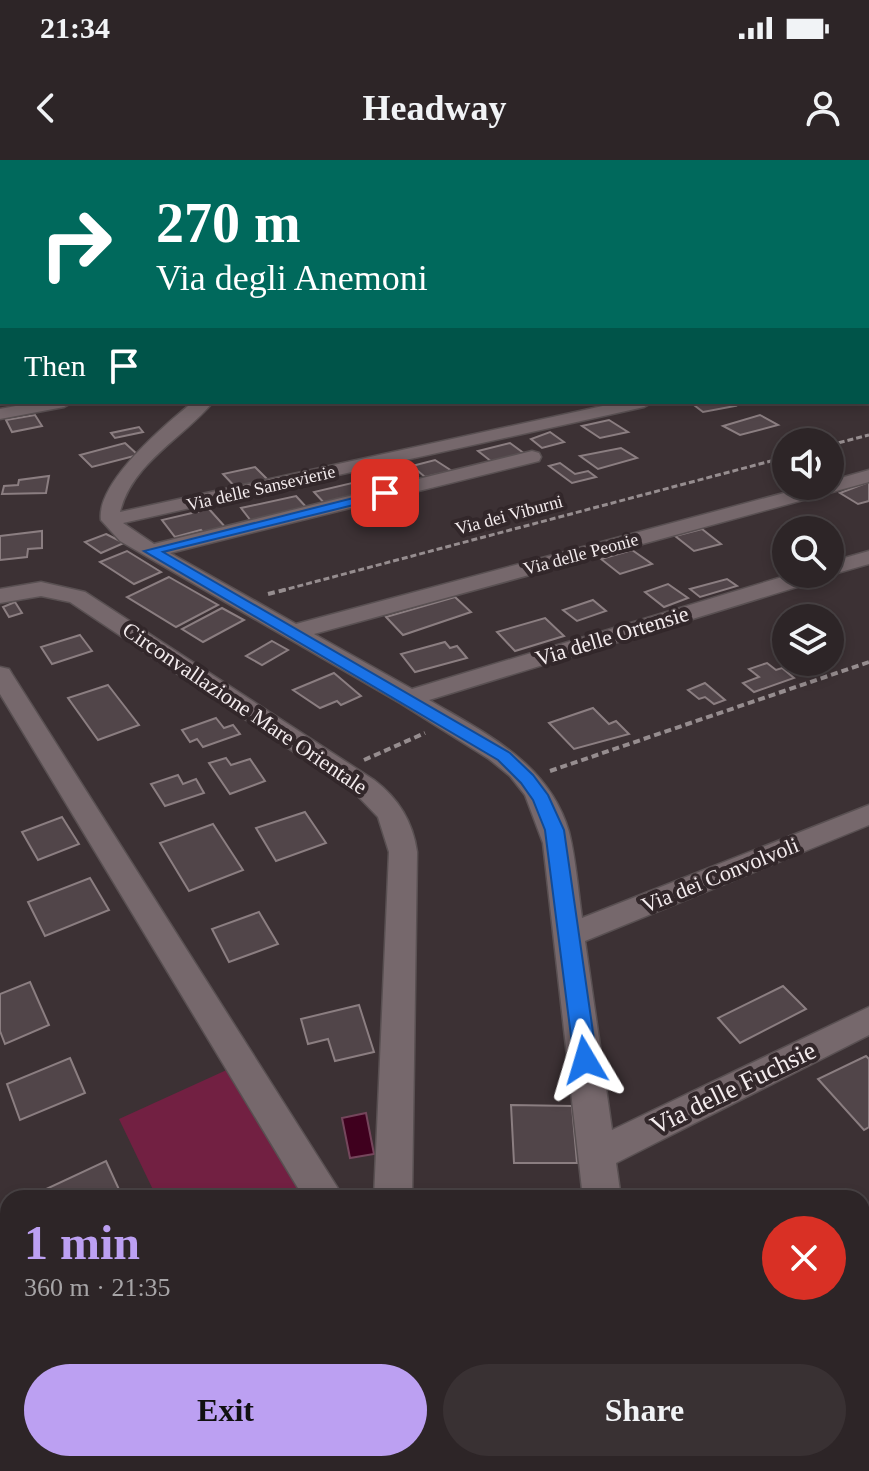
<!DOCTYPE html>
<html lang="en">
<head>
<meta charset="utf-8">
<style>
  :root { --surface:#2d2527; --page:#393133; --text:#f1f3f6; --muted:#a7a5a7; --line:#484244; --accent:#bca0f2 }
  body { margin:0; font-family:Georgia,serif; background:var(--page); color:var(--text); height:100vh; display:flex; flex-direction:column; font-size:30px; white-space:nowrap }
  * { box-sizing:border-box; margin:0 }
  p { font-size:26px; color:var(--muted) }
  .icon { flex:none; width:44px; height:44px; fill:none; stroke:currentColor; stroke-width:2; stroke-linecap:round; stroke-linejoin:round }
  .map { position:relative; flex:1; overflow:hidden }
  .drawer { position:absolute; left:0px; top:1030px; width:870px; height:282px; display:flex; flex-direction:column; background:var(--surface); border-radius:24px 24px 0 0; box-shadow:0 4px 12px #0003,0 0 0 2px var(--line) }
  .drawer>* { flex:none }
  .top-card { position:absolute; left:0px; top:0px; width:870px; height:244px; box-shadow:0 4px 12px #0003,0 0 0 2px var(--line); background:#00695c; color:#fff; overflow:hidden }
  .buttons { position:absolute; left:772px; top:268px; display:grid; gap:16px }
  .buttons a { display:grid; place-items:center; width:72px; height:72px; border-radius:50%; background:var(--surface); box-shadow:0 4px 12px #0003,0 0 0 2px var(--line); font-size:40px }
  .pin { position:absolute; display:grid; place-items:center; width:68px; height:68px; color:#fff; margin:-34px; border-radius:16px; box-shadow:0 4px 12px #0006 }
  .me { position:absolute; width:88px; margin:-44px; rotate:353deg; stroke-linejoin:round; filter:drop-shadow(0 0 6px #0008) }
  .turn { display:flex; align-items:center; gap:28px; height:168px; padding:0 24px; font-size:36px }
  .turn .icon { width:104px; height:104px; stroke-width:2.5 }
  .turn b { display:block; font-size:56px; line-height:68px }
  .then { display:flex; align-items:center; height:76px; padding:0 24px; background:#0003; gap:16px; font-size:30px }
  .round { display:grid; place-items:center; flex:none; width:84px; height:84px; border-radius:42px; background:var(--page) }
  .overview { display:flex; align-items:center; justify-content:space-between; height:136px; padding:0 24px }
  h1 { font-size:48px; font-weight:700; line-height:60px; color:var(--accent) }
  .primary-button { display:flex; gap:16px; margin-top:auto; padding:16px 24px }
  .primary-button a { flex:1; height:92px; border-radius:48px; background:var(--accent); color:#111; font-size:32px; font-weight:700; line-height:92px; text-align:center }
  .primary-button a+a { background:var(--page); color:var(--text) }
  .status { display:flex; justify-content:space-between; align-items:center; height:56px; padding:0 40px; background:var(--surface); direction:ltr }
  .status svg { height:22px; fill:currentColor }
  header { display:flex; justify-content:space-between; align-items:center; height:104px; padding:0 24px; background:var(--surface); font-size:36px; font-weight:700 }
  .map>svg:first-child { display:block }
  .green { fill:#722042 }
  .water { fill:#3f001e; stroke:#75465c; stroke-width:2 }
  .building { fill:#514549; stroke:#8b7e81; stroke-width:2 }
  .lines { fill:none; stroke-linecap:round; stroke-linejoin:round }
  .minor-casing { stroke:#595052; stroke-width:3 }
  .path-far1 { stroke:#968d8f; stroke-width:3; stroke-dasharray:6 3; stroke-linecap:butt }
  .path { stroke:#968d8f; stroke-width:4; stroke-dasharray:7 4; stroke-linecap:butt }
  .minor { fill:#76686c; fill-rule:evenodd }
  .route { fill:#1a73e8; stroke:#114b97; stroke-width:2 }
  .labels { text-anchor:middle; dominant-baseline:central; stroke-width:8; stroke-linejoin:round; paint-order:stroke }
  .far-street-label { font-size:18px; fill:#f3ebed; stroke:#32272a }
  .street-label { font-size:22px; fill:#f3ebed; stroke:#32272a }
  .near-street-label { font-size:26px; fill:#f3ebed; stroke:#32272a }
</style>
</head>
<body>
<div class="status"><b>21:34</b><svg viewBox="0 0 49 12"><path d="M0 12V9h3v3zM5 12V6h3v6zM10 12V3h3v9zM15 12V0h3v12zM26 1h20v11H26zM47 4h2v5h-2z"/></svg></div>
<header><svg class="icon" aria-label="back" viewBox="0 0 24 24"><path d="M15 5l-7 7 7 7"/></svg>Headway<svg class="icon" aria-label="person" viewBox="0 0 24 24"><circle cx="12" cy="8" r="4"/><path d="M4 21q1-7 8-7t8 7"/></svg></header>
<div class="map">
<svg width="869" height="1311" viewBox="0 0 869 1311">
  <rect width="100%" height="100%" fill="#3c3134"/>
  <polygon class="green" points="231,908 312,1038 157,1038 119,959"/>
  <polygon class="water" points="366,953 374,994 350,998 342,958"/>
  <g class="building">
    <polygon points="690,242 729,242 735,246 703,252"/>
    <polygon points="35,255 42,266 12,272 6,260"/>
    <polygon points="760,255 778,265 740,275 723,266"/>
    <polygon points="609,260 628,272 600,278 582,266"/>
    <polygon points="139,267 143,272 115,278 111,273"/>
    <polygon points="550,272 564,282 542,288 531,279"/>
    <polygon points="125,283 138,295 92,307 80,295"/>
    <polygon points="510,283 525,294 492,302 478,291"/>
    <polygon points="621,288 637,298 598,309 580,296"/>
    <polygon points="435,300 452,311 425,317 412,306"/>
    <polygon points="560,303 575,314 588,311 596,317 572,323 549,306"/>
    <polygon points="255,307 270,322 237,329 223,314"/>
    <polygon points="49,316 46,333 2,334 4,326 18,325 19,320"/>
    <polygon points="369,319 381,330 325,344 314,332"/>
    <polygon points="869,322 869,341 858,344 840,333"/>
    <polygon points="296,336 307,348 251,361 241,348"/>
    <polygon points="209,349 227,369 205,375 201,370 175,377 162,360"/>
    <polygon points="702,369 721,384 694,391 675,376"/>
    <polygon points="42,371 42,388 28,389 27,397 0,400 0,376"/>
    <polygon points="106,374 124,383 101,393 85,382"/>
    <polygon points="632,390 652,404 620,414 601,399"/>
    <polygon points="127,391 161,412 134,424 100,402"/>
    <polygon points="169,417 218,445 176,467 127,437"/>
    <polygon points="727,419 737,426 700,437 690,429"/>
    <polygon points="668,424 688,438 664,447 645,432"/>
    <polygon points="455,437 471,452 403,475 386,457"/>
    <polygon points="593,440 606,451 577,461 563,450"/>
    <polygon points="15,442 22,453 9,457 3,447"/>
    <polygon points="222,448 244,460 203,482 182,469"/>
    <polygon points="545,458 564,476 515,491 497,472"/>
    <polygon points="80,475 92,491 52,504 41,487"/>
    <polygon points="272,481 288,490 262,505 246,496"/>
    <polygon points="445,482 450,488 457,486 467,498 415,512 401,494"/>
    <polygon points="767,503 776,510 782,508 794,518 754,532 743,523 759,517 749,509"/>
    <polygon points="334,513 361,536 341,545 337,541 320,548 293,530"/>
    <polygon points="705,523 725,540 714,544 705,537 699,539 688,530"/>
    <polygon points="108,525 139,565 98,580 68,538"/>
    <polygon points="593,548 609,564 616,561 629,574 574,589 549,563"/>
    <polygon points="216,558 224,568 233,565 240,574 203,587 197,579 190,582 182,570"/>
    <polygon points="226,598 231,605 250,599 265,621 230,634 209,603"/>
    <polygon points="178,615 183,624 196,619 204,633 165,646 151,624"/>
    <polygon points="305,652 326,683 276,701 256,668"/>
    <polygon points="62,657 79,684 38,700 22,672"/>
    <polygon points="213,664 243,710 189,731 160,683"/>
    <polygon points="90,718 109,750 45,776 28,742"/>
    <polygon points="259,752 278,784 229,802 212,769"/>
    <polygon points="30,822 49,865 5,884 0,871 0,834"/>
    <polygon points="783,826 806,849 740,883 718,858"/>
    <polygon points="359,845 374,892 335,901 328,879 308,884 301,859"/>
    <polygon points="866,896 869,899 869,967 864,970 818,919"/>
    <polygon points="70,898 85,933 20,960 7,924"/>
    <polygon points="511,945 572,946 577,1003 514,1003"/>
    <polygon points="106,1001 122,1036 47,1038 44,1030"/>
    <polygon points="862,1246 869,1255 869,1311 831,1311 826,1304 862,1304"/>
    <polygon points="703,1304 749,1304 753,1311 707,1311"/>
  </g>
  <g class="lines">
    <g class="minor-casing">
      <g id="minor">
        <polygon points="797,0 811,0 812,2 798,2"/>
        <polygon points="868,43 869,44 869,52 868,51"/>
        <rect x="0" y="56" width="2" height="8"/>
        <rect x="0" y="93" width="2" height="8"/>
        <rect x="0" y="133" width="2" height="8"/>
        <rect x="868" y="186" width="1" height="10"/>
        <rect x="0" y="211" width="2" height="10"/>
        <polygon points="36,242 73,242 64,247 0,259 0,249"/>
        <path d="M 193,242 L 213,242 C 183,278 132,303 120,352 L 621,242 L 653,242 L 644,247 L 123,363 L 154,384 L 532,291 L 539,293 L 541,297 L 539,301 L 170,393 L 296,464 L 810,326 L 830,326 L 830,321 L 869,310 L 869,322 L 314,474 L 412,529 L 792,414 L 830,414 L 830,402 L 869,391 L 869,404 L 830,415 L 826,414 L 823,419 L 429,540 C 486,574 549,603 569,672 C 576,700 578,730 582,758 L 869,645 L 869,665 L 585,781 L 612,970 L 869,847 L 869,875 L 616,1003 L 621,1038 L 583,1038 L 543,683 L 525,635 L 510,616 L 489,599 L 400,543 L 120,381 L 101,360 C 96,322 166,264 193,242 Z"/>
        <path d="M 41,422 L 85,432 L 374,620 C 398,638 413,662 417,692 L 412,1038 L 374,1038 L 389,692 L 378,657 L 354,632 L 70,442 L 41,436 L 0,443 L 0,429 Z"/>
        <polygon points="0,507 9,509 12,514 344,1038 304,1038 0,534"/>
        <polygon points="869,1112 869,1153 862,1156 862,1115"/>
        <polygon points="0,1122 8,1125 8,1185 0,1182"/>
        <polygon points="8,1276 8,1304 28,1304 25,1311 0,1311 0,1279"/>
        <polygon points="34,1304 80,1304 82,1311 36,1311"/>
        <polygon points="365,1304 411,1304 410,1311 364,1311"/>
        <polygon points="612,1304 658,1304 659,1311 613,1311"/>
      </g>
    </g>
    <g class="path-far1">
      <polyline points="830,285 869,275"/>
      <polyline points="280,431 786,297"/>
    </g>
    <g class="path">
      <polyline points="268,434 288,429"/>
      <polyline points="364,600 425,573"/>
      <polyline points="550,611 869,502"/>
    </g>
    <use href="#minor" class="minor"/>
  </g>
  <polygon class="route" points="385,330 392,333 390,336 163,392 510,593 533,615 548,635 564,670 597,900 593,907 585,910 577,907 574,900 545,670 533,640 521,623 498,600 144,391"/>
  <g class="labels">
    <g class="far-street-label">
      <text transform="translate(261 328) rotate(-13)">Via delle Sansevierie</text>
      <text transform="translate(509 355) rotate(-15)">Via dei Viburni</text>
      <text transform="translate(581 394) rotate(-15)">Via delle Peonie</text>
    </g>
    <g class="street-label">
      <text transform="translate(612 476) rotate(-17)">Via delle Ortensie</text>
      <text transform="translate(245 548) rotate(34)">Circonvallazione Mare Orientale</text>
      <text transform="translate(720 715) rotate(-22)">Via dei Convolvoli</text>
    </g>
    <g class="near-street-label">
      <text transform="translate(733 928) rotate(-26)">Via delle Fuchsie</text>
    </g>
  </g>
</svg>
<div class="buttons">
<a><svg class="icon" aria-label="sound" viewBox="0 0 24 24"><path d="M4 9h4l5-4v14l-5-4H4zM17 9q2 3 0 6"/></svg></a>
<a><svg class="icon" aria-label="search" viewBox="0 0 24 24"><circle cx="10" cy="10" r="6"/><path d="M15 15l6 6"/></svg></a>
<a><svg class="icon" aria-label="layers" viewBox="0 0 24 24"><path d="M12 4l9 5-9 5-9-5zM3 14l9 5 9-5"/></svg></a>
</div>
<div class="pin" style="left:385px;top:333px;background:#d93025"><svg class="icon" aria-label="arrive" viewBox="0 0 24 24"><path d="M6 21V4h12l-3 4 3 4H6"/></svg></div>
<svg class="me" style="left:585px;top:900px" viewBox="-20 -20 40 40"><path d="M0-17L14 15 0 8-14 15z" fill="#1a73e8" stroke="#fff" stroke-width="4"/></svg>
<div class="top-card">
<div class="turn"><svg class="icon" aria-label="right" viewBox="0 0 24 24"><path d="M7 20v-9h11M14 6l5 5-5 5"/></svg><div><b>270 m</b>Via degli Anemoni</div></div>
<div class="then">Then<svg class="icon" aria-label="arrive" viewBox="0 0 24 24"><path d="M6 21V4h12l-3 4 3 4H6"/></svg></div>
</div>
<section class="drawer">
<div class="overview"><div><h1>1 min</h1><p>360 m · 21:35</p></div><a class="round" style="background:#d93025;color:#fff"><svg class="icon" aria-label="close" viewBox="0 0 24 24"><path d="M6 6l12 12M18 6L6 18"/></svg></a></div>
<div class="primary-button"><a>Exit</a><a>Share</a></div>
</section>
</div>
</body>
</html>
